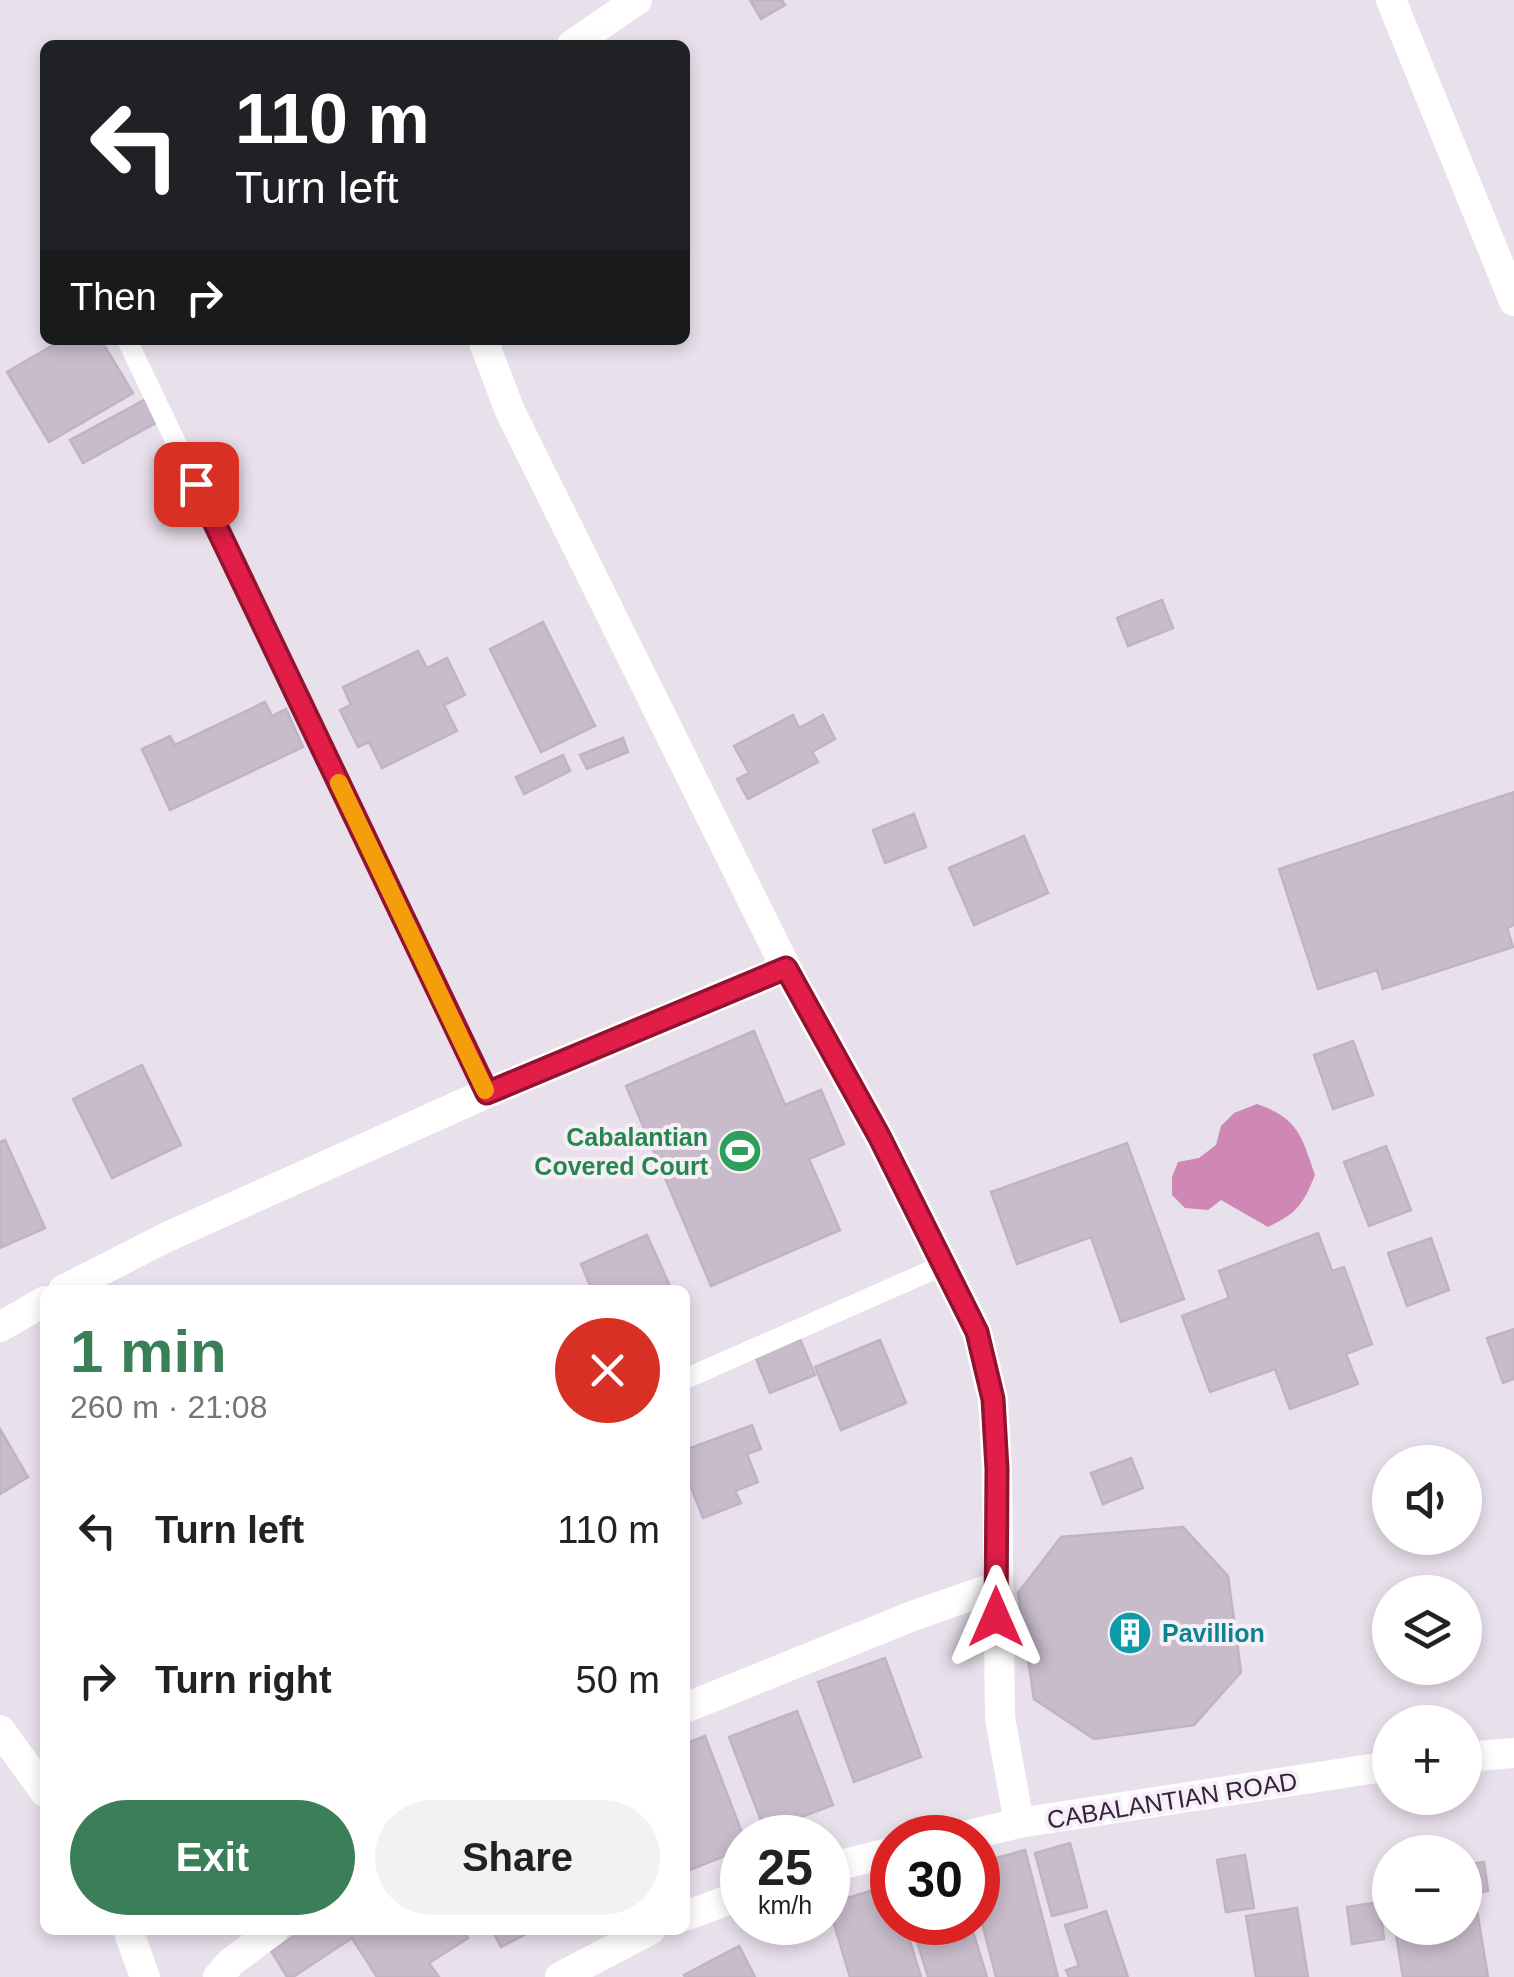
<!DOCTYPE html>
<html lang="en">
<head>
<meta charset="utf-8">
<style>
  :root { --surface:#fff; --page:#f2f2f2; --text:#222; --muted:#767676; --accent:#3b7f59 }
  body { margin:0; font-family:Helvetica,sans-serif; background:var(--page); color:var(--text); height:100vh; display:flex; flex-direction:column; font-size:38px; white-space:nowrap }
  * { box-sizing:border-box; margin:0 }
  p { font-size:32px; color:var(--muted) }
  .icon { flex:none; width:55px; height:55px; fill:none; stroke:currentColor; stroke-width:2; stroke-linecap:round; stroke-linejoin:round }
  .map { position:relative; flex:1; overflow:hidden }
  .side { position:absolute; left:40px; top:1285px; width:650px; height:650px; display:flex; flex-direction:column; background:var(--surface); border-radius:15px; box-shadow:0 5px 15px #0003 }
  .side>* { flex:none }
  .guide { position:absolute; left:40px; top:40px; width:650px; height:305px; border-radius:15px; box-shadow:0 5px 15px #0003; background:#202124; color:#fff; overflow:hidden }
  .controls { position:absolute; left:1372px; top:1445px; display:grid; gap:20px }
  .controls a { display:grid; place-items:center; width:110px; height:110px; border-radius:50%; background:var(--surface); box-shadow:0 5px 15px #0003; font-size:50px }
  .speed { position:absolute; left:720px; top:1815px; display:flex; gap:20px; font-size:50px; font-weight:700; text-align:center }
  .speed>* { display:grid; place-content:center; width:130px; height:130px; border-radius:50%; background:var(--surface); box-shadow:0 5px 15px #0003; line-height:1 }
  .speed small { font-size:25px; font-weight:400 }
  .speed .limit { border:15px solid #d22; background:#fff; color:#111 }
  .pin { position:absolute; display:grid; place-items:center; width:85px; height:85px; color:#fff; margin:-42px; border-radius:20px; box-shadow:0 5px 15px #0006 }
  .me { position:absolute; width:110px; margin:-55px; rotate:0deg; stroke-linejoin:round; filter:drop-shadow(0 0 8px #0008) }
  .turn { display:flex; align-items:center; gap:35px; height:210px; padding:0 30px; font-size:45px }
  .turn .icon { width:130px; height:130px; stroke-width:2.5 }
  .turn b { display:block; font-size:70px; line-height:85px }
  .then { display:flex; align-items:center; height:95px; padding:0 30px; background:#0003; gap:20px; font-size:38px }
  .round { display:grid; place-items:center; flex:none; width:105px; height:105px; border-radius:52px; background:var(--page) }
  .head { display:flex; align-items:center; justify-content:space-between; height:170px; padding:0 30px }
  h1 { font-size:60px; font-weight:800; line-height:75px; color:var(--accent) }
  .button { display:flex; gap:20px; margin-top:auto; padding:20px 30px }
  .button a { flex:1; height:115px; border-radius:60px; background:var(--accent); color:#fff; font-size:40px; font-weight:800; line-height:115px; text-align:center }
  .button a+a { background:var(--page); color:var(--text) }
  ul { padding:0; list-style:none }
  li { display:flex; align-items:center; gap:30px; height:150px; padding:0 30px }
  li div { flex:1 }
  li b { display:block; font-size:38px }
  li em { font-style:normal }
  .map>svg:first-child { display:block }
  .water { fill:#cf88b6 }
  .building { fill:#c8bccb; stroke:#c0b3c4; stroke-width:2.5 }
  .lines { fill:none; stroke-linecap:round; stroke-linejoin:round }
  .lane { stroke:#fff; stroke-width:20 }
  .street { stroke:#fff; stroke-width:30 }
  .route-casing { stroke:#92132f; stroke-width:25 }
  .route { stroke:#e11d48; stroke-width:18 }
  .slow { stroke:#f59e0b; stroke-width:18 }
  .labels { text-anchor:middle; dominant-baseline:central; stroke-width:8; stroke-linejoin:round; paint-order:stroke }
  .leisure-label { font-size:25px; font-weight:bold; fill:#27864d; stroke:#f5f0f7; text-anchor:end }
  .culture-label { font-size:25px; font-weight:bold; fill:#0d838f; stroke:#f5f0f7; text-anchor:start }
  .street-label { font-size:25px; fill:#39213b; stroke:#f5f0f7 }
</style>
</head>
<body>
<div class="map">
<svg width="1514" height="1977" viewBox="0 0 1514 1977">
  <rect width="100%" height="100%" fill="#e8e0eb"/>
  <path class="water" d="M 1257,1104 C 1298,1118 1302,1136 1315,1175 C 1303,1205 1297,1213 1268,1227 L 1221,1200 L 1208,1210 L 1185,1208 L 1172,1195 L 1172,1177 L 1178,1162 L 1199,1158 L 1216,1145 L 1221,1126 L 1234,1113 Z"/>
  <g class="building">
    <polygon points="750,0 782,0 785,5 761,19"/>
    <polygon points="62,340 101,340 133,393 49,442 7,372"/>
    <polygon points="148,398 161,420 83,463 70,440"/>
    <polygon points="1162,600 1173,628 1128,646 1117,618"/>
    <polygon points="543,622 595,726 541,752 490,649"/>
    <polygon points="418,651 427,668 447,658 465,695 444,705 457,731 382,768 369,742 358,747 340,710 351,705 343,687"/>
    <polygon points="265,702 272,716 286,709 303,747 170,810 142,749 170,736 175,745"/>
    <polygon points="793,715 799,728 823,715 835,739 812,752 818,762 748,799 737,779 749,773 734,746"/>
    <polygon points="623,738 628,752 587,769 580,755"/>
    <polygon points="563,755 570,771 524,794 516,777"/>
    <polygon points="1514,792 1514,925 1507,928 1513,947 1383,989 1377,970 1318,989 1279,869"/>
    <polygon points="914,814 926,847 885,863 873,830"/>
    <polygon points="1024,836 1048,893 974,925 949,868"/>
    <polygon points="754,1031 785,1105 821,1090 844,1144 809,1159 840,1230 711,1286 626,1086"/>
    <polygon points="1353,1041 1373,1095 1333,1109 1314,1055"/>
    <polygon points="142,1065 181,1145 112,1178 73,1099"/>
    <polygon points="5,1140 45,1228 0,1248 0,1142"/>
    <polygon points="1127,1143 1184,1299 1121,1322 1091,1237 1017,1264 991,1192"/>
    <polygon points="1386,1146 1411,1210 1369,1226 1344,1162"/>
    <polygon points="1318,1233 1332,1271 1344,1267 1372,1344 1346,1354 1358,1384 1290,1409 1275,1369 1210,1392 1182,1316 1229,1298 1219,1271"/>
    <polygon points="647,1235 669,1284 653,1290 592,1290 581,1264"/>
    <polygon points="1431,1238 1449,1290 1407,1306 1388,1253"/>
    <polygon points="1514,1329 1514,1379 1503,1383 1487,1338"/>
    <polygon points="800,1339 815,1375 770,1393 755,1356"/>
    <polygon points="880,1340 906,1403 841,1430 815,1367"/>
    <polygon points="752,1425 761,1449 747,1454 758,1482 735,1491 741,1503 703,1518 685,1472 685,1450"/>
    <polygon points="0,1429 28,1477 0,1494"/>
    <polygon points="1131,1458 1143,1488 1103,1504 1091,1473"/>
    <polygon points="1183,1527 1228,1576 1241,1672 1194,1725 1094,1739 1034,1699 1018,1593 1061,1537"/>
    <polygon points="885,1658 921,1757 854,1782 818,1682"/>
    <polygon points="797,1711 833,1805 765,1831 729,1737"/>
    <polygon points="705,1736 744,1838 742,1849 685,1872 685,1744"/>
    <polygon points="1070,1843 1087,1907 1052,1916 1035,1853"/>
    <polygon points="1025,1850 1058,1977 996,1977 978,1907 978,1863"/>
    <polygon points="1245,1855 1254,1908 1226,1912 1217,1860"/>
    <polygon points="1484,1862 1488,1891 1474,1893 1488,1977 1403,1977 1395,1928 1465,1928 1465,1865"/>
    <polygon points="892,1884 892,1922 904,1922 921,1977 850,1977 828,1904"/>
    <polygon points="1379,1902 1384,1939 1352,1944 1347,1907"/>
    <polygon points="1297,1908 1308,1977 1256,1977 1246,1916"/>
    <polygon points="1106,1911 1128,1977 1069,1977 1066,1970 1079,1966 1065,1925"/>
    <polygon points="911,1922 970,1922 987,1977 928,1977"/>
    <polygon points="304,1930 463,1930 468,1938 429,1963 439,1977 377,1977 352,1938 293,1977 287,1977 271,1951"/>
    <polygon points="492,1930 534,1930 501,1947"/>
    <polygon points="739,1946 755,1977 685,1977 684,1975"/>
  </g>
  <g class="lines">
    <g class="lane">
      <polyline points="127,340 487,1093"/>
      <polyline points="685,1379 946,1264"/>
    </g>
    <g class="street">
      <polyline points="1391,0 1514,301"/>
      <polyline points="572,45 637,0"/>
      <polyline points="483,340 510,411 786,968 879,1136 977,1332 993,1399 997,1469 1000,1717 1019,1823"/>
      <polyline points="63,1290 167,1237 487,1093 786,968"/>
      <polyline points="0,1327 45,1301"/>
      <polyline points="685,1708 915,1615 996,1587"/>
      <polyline points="0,1730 45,1792"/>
      <polyline points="1465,1757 1514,1753"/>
      <polyline points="955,1838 1019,1823 1390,1766"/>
      <polyline points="828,1868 892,1852"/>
      <polyline points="685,1916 742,1895"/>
      <polyline points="128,1930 145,1977"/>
      <polyline points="218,1977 231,1962 274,1930"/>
      <polyline points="560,1977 650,1930"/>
    </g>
  </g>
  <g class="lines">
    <g class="route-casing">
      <polyline id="route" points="196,484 487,1093 786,968 879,1136 977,1332 993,1399 997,1469 996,1617"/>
    </g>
    <use href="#route" class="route"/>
    <polyline class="slow" points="339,783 485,1090"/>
  </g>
  <defs>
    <g id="stadium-disc" transform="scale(2.25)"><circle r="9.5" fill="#2e9e5b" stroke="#f5f0f7"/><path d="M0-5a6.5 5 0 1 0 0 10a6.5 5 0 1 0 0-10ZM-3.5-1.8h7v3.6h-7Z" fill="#fff"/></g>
    <g id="building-disc" transform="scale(2.25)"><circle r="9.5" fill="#0f9aa8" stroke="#f5f0f7"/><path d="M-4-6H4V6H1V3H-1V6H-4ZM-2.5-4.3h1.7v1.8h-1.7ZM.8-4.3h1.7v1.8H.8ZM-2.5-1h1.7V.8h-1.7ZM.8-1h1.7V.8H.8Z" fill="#fff"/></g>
  </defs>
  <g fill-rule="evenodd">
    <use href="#stadium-disc" x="740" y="1151"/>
    <use href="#building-disc" x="1130" y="1633"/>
  </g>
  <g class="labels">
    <g class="leisure-label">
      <text x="708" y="1137">Cabalantian<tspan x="708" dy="29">Covered Court</tspan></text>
    </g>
    <g class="culture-label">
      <text x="1162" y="1633">Pavillion</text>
    </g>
    <g class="street-label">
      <text transform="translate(1172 1800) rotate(-9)">CABALANTIAN ROAD</text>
    </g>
  </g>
</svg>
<div class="controls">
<a><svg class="icon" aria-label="sound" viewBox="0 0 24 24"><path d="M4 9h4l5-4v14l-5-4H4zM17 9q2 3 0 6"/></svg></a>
<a><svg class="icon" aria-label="layers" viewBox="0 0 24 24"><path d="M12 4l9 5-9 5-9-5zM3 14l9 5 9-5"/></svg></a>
<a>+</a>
<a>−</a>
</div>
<div class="speed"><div>25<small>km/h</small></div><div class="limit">30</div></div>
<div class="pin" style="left:196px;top:484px;background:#d93025"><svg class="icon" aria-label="arrive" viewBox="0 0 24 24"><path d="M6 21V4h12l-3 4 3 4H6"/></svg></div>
<svg class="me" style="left:996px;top:1617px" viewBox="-20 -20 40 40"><path d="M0-17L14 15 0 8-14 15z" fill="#e11d48" stroke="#fff" stroke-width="4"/></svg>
<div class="guide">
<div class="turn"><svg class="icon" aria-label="left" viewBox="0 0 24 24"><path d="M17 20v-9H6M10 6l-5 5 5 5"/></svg><div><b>110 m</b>Turn left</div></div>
<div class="then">Then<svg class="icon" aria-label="right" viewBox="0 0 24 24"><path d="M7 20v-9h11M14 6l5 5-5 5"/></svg></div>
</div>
<section class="side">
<div class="head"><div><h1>1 min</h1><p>260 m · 21:08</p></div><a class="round" style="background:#d93025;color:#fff"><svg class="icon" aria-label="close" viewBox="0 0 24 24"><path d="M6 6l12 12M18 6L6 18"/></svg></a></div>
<ul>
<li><svg class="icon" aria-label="left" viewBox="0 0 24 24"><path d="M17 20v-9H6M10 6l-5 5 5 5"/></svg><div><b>Turn left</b></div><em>110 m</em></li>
<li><svg class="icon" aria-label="right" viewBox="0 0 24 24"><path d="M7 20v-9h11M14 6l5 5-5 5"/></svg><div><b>Turn right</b></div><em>50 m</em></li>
</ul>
<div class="button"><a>Exit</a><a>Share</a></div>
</section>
</div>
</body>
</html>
